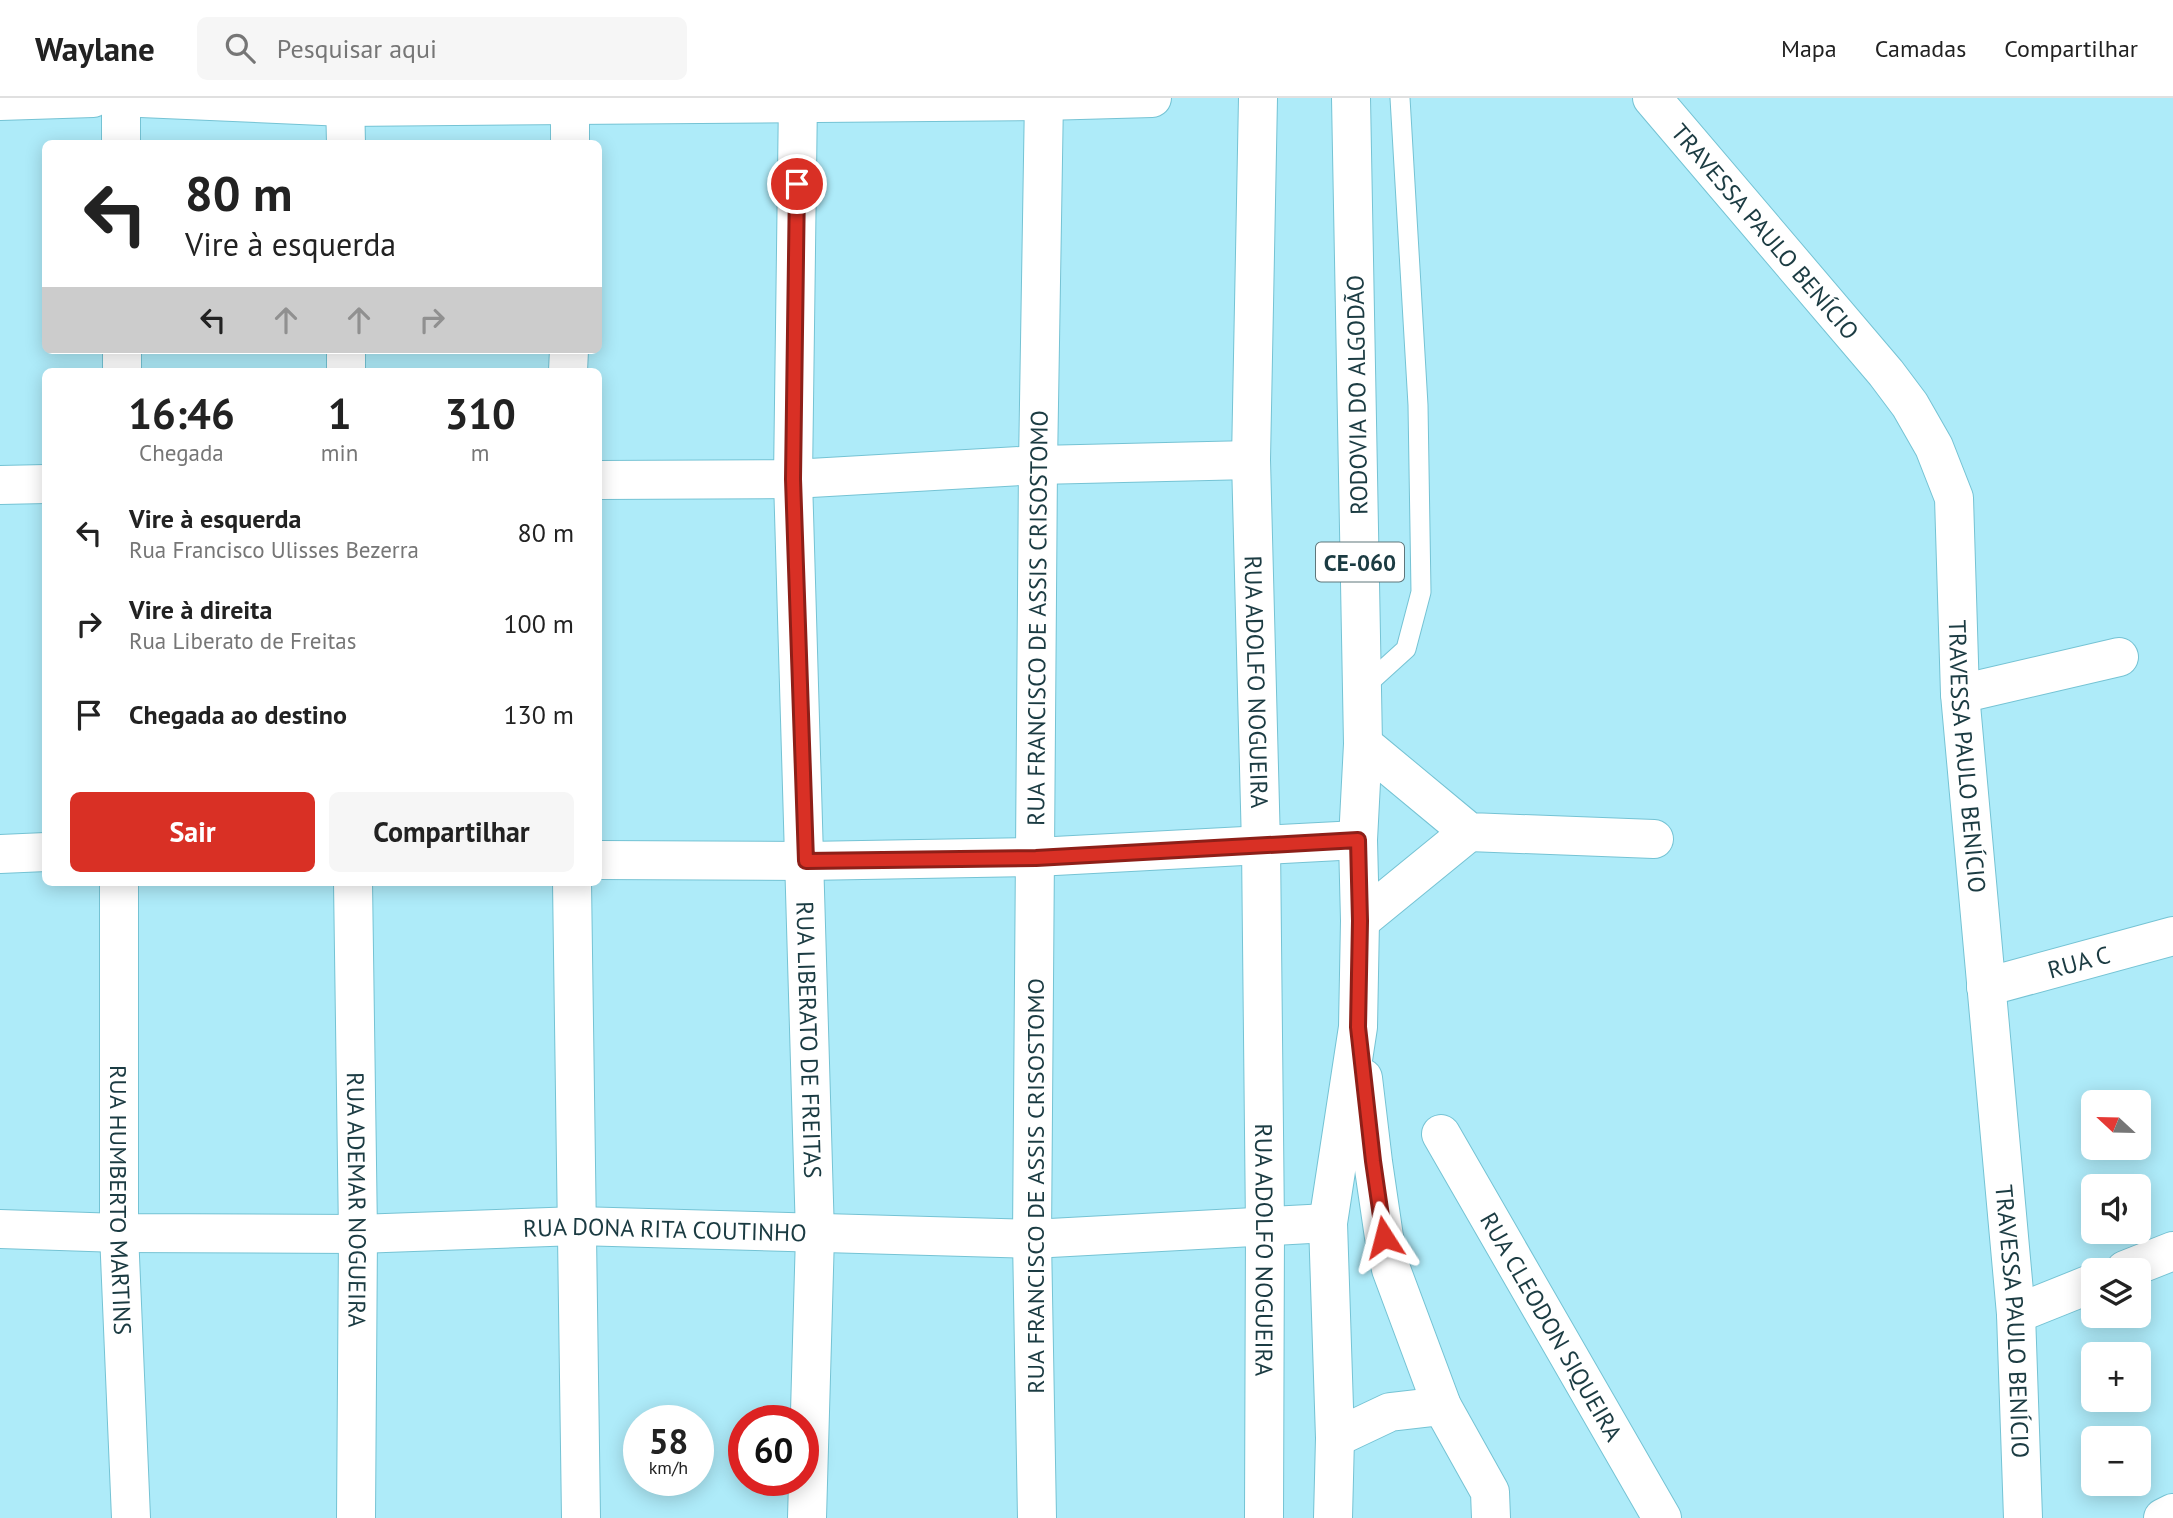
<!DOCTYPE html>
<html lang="pt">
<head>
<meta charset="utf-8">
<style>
  :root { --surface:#fff; --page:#f6f6f6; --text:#222; --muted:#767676; --line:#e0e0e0; --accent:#d93025 }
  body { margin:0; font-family:"PT Sans",sans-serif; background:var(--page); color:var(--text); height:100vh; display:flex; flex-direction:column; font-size:26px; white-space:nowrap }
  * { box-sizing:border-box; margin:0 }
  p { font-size:23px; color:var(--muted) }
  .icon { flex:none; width:38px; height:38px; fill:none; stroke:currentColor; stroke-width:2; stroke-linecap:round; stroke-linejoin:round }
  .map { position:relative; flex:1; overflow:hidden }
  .details { position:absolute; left:42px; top:270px; width:560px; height:518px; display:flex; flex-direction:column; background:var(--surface); border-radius:10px; box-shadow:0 4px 18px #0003 }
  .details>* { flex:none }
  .top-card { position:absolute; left:42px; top:42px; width:560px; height:214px; border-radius:10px; box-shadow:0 4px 18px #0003; background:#fff; color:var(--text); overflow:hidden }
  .needle { width:46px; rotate:292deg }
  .tools { position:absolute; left:2081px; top:992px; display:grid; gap:14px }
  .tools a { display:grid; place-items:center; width:70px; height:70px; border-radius:10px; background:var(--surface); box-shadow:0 4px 18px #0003; font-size:35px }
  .speed { position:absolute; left:623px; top:1307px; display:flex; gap:14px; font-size:35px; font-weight:700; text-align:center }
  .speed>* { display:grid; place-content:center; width:91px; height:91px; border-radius:50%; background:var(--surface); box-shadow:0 4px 18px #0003; line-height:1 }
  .speed small { font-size:18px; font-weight:400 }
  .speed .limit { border:10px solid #d22; background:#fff; color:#111 }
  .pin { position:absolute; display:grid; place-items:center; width:60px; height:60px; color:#fff; margin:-30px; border:4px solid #fff; border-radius:50%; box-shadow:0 2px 7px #0007 }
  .me { position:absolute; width:77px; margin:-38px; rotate:351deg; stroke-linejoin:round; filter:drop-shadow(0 0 5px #0008) }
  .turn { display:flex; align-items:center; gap:24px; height:147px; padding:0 28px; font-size:32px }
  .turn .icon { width:91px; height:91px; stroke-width:2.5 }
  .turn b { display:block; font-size:49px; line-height:60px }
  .lanes { display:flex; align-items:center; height:66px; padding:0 28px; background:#0003; justify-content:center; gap:35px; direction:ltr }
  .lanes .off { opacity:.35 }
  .eta { display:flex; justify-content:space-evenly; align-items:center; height:119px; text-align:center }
  .eta b { font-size:42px; font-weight:700; line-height:49px }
  .button { display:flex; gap:14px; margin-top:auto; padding:14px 28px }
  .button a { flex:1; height:80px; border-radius:10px; background:var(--accent); color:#fff; font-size:28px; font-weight:700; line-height:80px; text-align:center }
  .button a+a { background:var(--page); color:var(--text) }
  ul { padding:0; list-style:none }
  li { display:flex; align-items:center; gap:21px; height:91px; padding:0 28px }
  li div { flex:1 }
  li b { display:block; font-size:26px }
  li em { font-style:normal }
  header { display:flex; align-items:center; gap:42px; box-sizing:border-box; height:98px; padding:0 35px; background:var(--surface); border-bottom:2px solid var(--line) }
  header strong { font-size:33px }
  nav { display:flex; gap:38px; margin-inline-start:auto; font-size:24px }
  .search { width:490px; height:63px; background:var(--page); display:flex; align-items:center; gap:18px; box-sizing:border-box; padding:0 24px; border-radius:10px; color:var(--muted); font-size:26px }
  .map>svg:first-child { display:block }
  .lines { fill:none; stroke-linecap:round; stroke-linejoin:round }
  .lane-casing { stroke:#75c3d4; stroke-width:21 }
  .street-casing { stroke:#75c3d4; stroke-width:40 }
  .primary-casing { stroke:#75c3d4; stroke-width:40 }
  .lane { stroke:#fff; stroke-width:19 }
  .street { stroke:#fff; stroke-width:38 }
  .primary { stroke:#fff; stroke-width:38 }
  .route-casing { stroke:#8d1f18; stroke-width:18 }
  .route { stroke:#d93025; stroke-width:12 }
  .labels { text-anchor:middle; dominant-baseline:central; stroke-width:6; stroke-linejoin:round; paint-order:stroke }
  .shield { fill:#fff; stroke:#5f767b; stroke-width:2 }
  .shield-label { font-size:23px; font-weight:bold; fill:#1b3b42 }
  .street-label { font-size:24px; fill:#1b3b42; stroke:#fff }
</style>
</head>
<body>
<header>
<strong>Waylane</strong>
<div class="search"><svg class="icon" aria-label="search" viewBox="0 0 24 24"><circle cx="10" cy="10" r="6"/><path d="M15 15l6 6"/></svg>Pesquisar aqui</div>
<nav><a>Mapa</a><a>Camadas</a><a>Compartilhar</a></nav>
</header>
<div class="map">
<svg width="2173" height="1420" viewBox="0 0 2173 1420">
  <rect width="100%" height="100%" fill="#aeebf9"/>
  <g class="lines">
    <g class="lane-casing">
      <polyline id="lane" points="1363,590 1406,551 1421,494 1418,307 1400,0"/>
    </g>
    <g class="street-casing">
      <g id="street">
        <polyline points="121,0 121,46"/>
        <polyline points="141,0 345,9 1044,3 1152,0"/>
        <polyline points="345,0 346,46"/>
        <path id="s1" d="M 798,0 L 793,381 L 815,1137 L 807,1420"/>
        <path id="s2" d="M 1258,0 L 1251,362 L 1261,747 L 1265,1129 L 1264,1420"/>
        <path id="s3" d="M 1652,0 L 1886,275 L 1910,307 L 1934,349 L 1954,400 L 1960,596 L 2016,1216 L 2023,1420"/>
        <polyline points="0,3 93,0"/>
        <polyline points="570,46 570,0"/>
        <polyline points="122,252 122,273"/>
        <polyline points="346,252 346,273"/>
        <polyline points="568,273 569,252"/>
        <polyline points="598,382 793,381 1038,367 1251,362"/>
        <polyline points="0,387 46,386"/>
        <polyline points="1960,596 2119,559"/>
        <polyline points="1363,646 1469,734 1654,741"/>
        <polyline points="0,756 46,754"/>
        <polyline points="598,762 806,763 1036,759 1358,742"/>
        <path id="s4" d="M 119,784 L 119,1135 L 131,1420"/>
        <path id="s5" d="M 353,784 L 358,1136 L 356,1420"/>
        <polyline points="572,784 581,1420"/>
        <polyline points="1360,823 1469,734"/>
        <path id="s6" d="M 1986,889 L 2173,838"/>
        <path id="s7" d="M 1441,1036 L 1662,1420"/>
        <path id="s8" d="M 0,1131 L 119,1135 L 358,1136 L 577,1128 L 1032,1141 L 1328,1125"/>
        <polyline points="2125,1172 2173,1153"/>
        <polyline points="2016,1216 2093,1185"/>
        <path id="s9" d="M 1037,1420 L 1032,1141 L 1038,367 L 1044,0"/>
        <polyline points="2163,1420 2173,1415"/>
      </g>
    </g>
    <g class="primary-casing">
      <g id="primary">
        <polyline points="1363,980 1373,1064 1384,1139 1391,1171 1442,1308 1490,1394 1491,1420"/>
        <polyline points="1335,1340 1390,1314 1442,1308"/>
        <polyline points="1333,1420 1335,1340 1328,1125 1358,929 1360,823 1358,742 1363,646 1351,0"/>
      </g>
    </g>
    <use href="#lane" class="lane"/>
    <use href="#street" class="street"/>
    <use href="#primary" class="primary"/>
  </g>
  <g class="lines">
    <g class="route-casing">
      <polyline id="route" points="797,86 793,381 806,763 1036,760 1358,742 1360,823 1358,929 1373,1063 1384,1139"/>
    </g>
    <use href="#route" class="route"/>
  </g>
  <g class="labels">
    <rect class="shield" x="1316" y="444.5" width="88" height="39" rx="5"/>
    <g class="shield-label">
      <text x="1360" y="464">CE-060</text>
    </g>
    <g class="street-label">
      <text stroke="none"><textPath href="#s3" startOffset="175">TRAVESSA PAULO BENÍCIO</textPath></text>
      <text transform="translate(1357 297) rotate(-91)">RODOVIA DO ALGODÃO</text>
      <text stroke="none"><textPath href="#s9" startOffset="900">RUA FRANCISCO DE ASSIS CRISOSTOMO</textPath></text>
      <text stroke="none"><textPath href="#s2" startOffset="584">RUA ADOLFO NOGUEIRA</textPath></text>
      <text stroke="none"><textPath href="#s3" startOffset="763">TRAVESSA PAULO BENÍCIO</textPath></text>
      <text stroke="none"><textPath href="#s6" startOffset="96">RUA C</textPath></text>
      <text stroke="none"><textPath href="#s1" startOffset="942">RUA LIBERATO DE FREITAS</textPath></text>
      <text transform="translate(1035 1088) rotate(-90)">RUA FRANCISCO DE ASSIS CRISOSTOMO</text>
      <text stroke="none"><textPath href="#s4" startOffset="318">RUA HUMBERTO MARTINS</textPath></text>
      <text stroke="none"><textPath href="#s5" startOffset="318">RUA ADEMAR NOGUEIRA</textPath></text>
      <text stroke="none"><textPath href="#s8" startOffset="665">RUA DONA RITA COUTINHO</textPath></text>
      <text stroke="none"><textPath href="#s2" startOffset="1152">RUA ADOLFO NOGUEIRA</textPath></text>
      <text stroke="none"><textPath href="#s3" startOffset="1330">TRAVESSA PAULO BENÍCIO</textPath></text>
      <text stroke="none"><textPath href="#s7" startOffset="222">RUA CLEODON SIQUEIRA</textPath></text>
    </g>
  </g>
</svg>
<div class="tools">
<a><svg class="needle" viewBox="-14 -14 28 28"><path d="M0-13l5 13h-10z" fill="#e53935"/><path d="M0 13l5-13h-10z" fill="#767676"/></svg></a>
<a><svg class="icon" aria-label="sound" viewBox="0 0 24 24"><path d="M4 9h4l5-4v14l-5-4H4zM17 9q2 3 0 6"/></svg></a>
<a><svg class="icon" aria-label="layers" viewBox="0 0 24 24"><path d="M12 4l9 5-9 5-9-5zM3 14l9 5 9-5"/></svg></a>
<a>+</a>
<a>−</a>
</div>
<div class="speed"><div>58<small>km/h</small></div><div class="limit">60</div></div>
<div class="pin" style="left:797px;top:86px;background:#d93025"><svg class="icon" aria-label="arrive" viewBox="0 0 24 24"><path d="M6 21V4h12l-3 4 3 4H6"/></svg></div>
<svg class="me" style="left:1384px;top:1139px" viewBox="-20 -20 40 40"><path d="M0-17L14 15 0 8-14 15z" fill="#d93025" stroke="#fff" stroke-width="4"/></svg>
<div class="top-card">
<div class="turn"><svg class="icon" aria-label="left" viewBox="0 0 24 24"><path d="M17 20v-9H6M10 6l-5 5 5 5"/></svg><div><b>80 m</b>Vire à esquerda</div></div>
<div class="lanes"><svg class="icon" aria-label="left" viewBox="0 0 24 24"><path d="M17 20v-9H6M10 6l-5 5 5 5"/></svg><svg class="icon off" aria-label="ahead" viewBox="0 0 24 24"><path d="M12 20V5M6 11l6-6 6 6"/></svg><svg class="icon off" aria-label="ahead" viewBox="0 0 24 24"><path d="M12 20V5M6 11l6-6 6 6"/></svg><svg class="icon off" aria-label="right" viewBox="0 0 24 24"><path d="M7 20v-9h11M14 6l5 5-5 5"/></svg></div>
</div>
<section class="details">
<div class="eta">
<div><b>16:46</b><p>Chegada</p></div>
<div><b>1</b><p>min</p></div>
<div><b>310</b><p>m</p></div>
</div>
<ul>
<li><svg class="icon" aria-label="left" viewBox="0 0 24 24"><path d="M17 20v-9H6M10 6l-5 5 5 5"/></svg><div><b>Vire à esquerda</b><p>Rua Francisco Ulisses Bezerra</p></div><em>80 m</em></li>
<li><svg class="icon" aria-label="right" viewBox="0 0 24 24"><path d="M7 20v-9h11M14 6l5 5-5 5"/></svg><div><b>Vire à direita</b><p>Rua Liberato de Freitas</p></div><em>100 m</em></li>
<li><svg class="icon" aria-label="arrive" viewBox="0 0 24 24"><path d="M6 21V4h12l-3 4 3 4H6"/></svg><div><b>Chegada ao destino</b></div><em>130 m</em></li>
</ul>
<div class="button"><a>Sair</a><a>Compartilhar</a></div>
</section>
</div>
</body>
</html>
